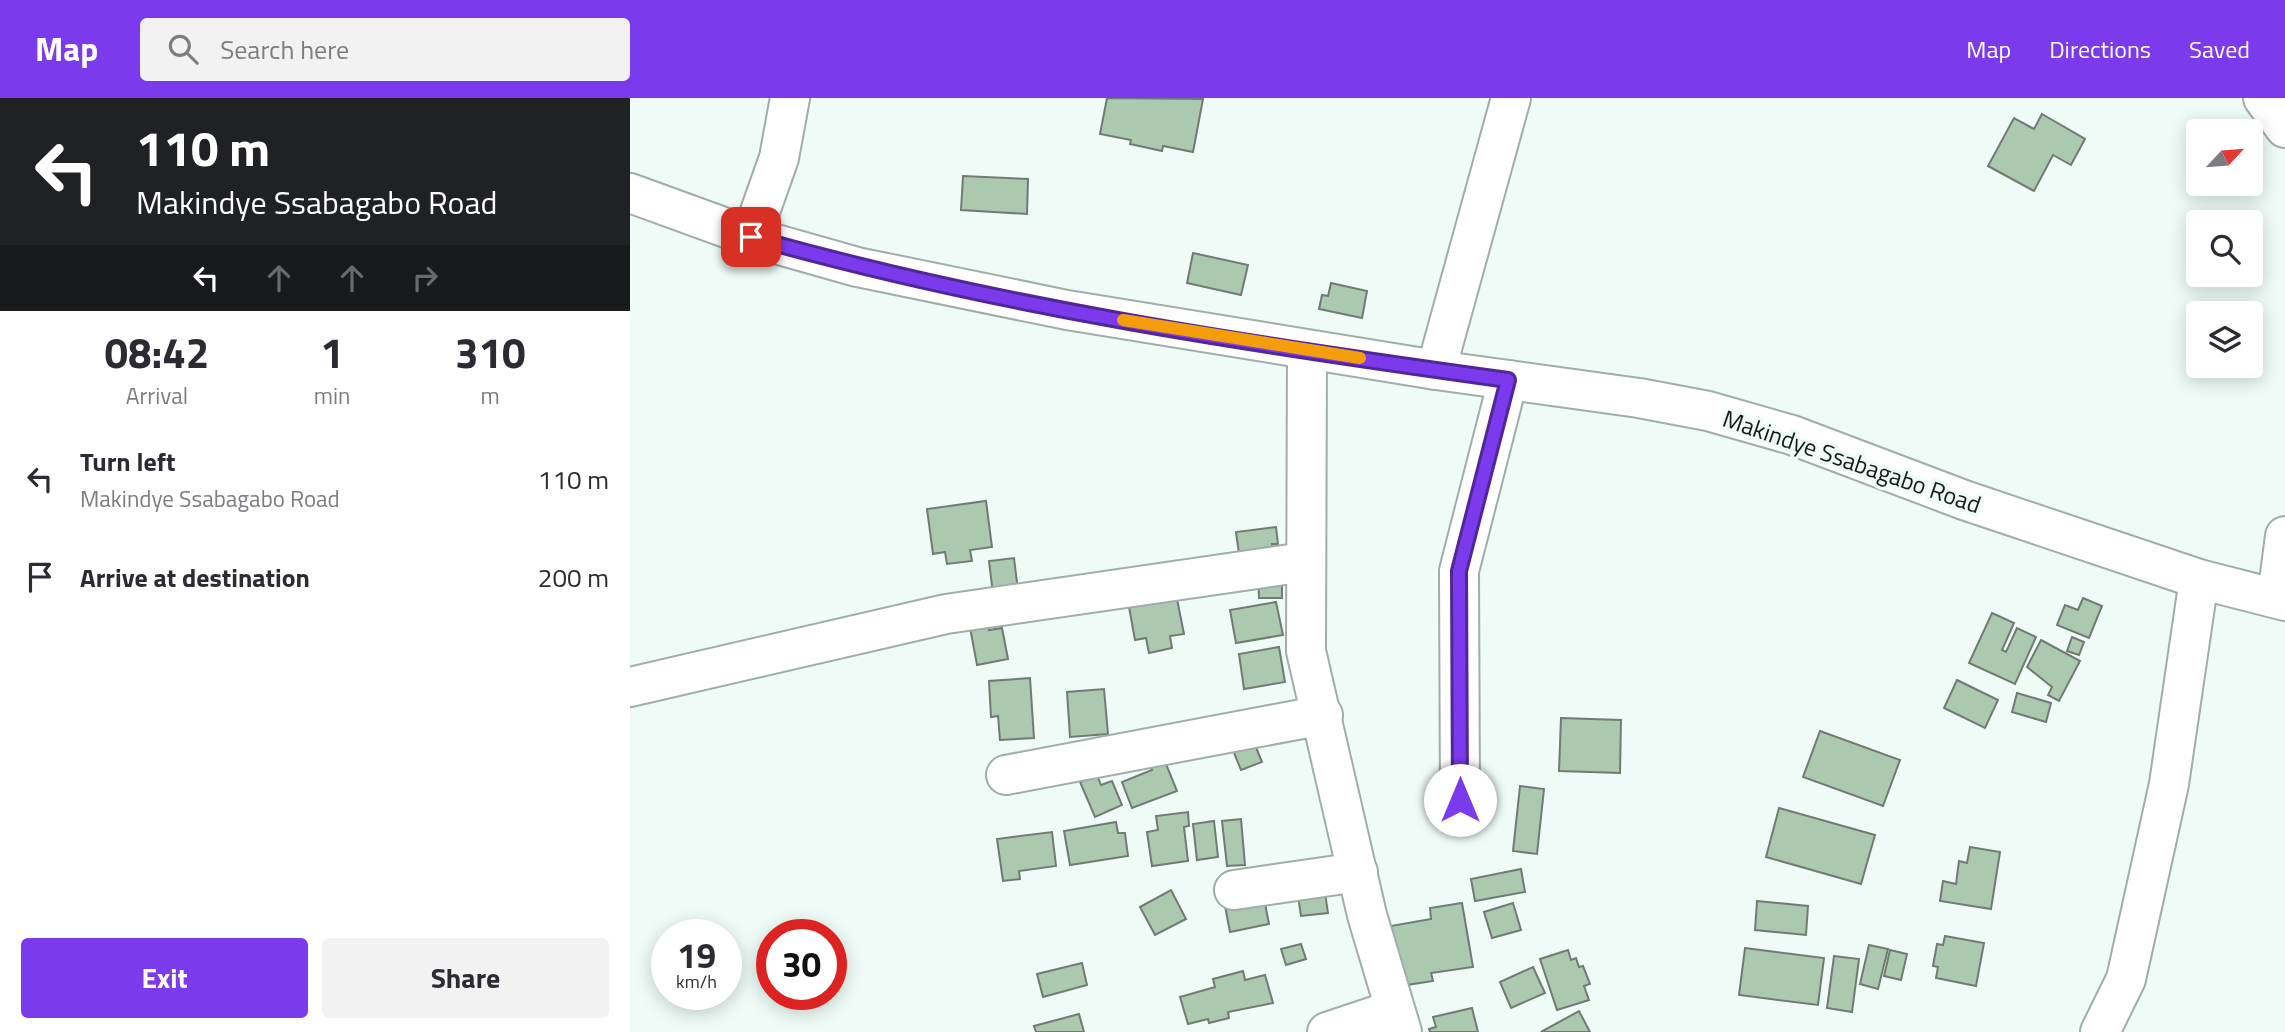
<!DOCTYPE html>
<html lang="en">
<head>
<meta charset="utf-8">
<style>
  :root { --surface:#fff; --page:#f2f2f3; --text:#2b2b33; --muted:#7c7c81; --accent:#7c3aed }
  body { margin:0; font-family:"Titillium Web",sans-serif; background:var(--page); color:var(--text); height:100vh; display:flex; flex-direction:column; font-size:26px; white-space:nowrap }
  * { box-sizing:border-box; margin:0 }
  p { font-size:23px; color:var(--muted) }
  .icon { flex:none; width:38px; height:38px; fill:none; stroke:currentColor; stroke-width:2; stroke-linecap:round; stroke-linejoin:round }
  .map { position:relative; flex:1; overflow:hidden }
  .drawer { display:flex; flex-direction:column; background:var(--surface); width:630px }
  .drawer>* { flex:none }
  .guide { background:#202124; color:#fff; overflow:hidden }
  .needle { width:46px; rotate:64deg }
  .buttons { position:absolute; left:1556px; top:21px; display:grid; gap:14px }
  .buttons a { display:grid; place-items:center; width:77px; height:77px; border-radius:7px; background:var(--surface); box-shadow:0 4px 18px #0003; font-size:35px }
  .speed { position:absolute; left:21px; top:821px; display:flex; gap:14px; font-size:35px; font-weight:700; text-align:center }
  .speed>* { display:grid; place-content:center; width:91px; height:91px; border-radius:50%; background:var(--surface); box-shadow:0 4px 18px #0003; line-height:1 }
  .speed small { font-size:18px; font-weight:400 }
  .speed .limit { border:10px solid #d22; background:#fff; color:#111 }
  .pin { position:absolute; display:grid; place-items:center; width:60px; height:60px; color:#fff; margin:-30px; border-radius:14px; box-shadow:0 4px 10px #0006 }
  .me { position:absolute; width:77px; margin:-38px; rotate:0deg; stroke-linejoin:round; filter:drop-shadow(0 0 5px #0008) }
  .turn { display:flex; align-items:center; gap:24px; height:147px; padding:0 21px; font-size:32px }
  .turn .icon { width:91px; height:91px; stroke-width:2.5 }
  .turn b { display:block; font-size:49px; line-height:60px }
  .lanes { display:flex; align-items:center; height:66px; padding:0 21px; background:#0003; justify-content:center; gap:35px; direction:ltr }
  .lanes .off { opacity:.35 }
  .eta { display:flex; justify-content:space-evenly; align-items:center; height:119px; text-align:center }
  .eta b { font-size:42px; font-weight:700; line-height:49px }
  .cta { display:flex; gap:14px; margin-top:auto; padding:14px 21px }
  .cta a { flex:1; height:80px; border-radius:7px; background:var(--accent); color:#fff; font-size:28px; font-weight:700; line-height:80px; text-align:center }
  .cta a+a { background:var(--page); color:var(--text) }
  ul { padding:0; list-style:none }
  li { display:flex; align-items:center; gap:21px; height:98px; padding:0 21px }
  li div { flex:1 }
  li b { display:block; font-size:26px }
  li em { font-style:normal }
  header { display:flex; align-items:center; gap:42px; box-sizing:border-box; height:98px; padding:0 35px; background:var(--accent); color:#fff }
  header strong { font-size:33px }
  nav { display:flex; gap:38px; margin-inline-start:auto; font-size:24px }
  .search { width:490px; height:63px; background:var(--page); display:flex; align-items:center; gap:18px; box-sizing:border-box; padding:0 24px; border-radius:7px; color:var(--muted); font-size:26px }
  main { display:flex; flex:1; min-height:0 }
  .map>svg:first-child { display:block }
  .building { fill:#aac9ae; stroke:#727b73; stroke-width:2 }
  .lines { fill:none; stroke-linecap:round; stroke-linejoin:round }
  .minor-casing { stroke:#a0ada8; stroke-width:42 }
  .minor { stroke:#fff; stroke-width:38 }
  .route-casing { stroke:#51269a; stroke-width:18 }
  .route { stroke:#7c3aed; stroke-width:12 }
  .slow { stroke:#f59e0b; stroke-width:12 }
  .labels { text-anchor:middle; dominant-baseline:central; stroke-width:7; stroke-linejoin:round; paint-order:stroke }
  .street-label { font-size:24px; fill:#171c1a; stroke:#eefbf6 }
</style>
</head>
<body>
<header>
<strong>Map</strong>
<div class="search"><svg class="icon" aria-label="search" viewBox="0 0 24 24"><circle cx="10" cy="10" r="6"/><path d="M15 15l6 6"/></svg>Search here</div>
<nav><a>Map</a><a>Directions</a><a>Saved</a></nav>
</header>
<main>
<section class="drawer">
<div class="guide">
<div class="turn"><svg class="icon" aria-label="left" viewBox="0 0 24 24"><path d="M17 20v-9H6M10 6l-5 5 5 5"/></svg><div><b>110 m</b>Makindye Ssabagabo Road</div></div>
<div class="lanes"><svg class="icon" aria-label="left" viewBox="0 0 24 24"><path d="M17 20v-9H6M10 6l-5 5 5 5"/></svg><svg class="icon off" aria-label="ahead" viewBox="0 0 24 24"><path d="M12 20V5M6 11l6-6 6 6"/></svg><svg class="icon off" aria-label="ahead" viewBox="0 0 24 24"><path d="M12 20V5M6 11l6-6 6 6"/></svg><svg class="icon off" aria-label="right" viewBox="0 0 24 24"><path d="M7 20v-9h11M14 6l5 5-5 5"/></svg></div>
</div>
<div class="eta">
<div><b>08:42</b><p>Arrival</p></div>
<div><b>1</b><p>min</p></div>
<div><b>310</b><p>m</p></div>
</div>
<ul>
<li><svg class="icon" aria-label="left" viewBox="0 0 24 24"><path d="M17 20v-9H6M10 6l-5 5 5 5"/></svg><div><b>Turn left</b><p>Makindye Ssabagabo Road</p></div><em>110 m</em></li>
<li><svg class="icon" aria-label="arrive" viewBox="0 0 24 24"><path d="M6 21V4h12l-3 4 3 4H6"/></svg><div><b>Arrive at destination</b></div><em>200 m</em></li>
</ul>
<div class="cta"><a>Exit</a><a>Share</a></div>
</section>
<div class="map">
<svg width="1655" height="934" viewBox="0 0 1655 934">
  <rect width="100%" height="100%" fill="#eefbf6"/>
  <g class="building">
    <polygon points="477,0 573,1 563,54 533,48 532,53 500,46 501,42 470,36"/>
    <polygon points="1412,16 1455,41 1441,67 1423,57 1404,93 1358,68 1384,20 1404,31"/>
    <polygon points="333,78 398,81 397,116 331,112"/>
    <polygon points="563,155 618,167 611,197 557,185"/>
    <polygon points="701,185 737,193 732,220 689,211 692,197 698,198"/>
    <polygon points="356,403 362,449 340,452 342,463 317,466 315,454 303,456 297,411"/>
    <polygon points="646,429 648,446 642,446 644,459 610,463 606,434"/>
    <polygon points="384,460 388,493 363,496 359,463"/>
    <polygon points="628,476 652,476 652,500 629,500"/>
    <polygon points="1453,500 1472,508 1459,540 1427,527 1435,507 1448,512"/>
    <polygon points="547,501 554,536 540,538 542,550 519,555 516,540 505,542 499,509"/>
    <polygon points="646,504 653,537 606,545 600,512"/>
    <polygon points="1362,515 1384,525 1372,552 1376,554 1387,530 1406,539 1385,586 1339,565"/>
    <polygon points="357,521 359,532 372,530 378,561 347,567 339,524"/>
    <polygon points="1442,539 1454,544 1449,557 1437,553"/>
    <polygon points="1411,542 1450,563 1429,603 1418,597 1422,589 1397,569"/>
    <polygon points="649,549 655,584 614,591 609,556"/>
    <polygon points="400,580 404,640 370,642 368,618 361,619 359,583"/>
    <polygon points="1327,582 1368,602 1355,630 1314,610"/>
    <polygon points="474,591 478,636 440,639 437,594"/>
    <polygon points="1387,595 1421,605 1416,624 1382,614"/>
    <polygon points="931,620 991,622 990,675 929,673"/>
    <polygon points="1190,633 1270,662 1253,708 1173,679"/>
    <polygon points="621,637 632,664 611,672 600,645"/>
    <polygon points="534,661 547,693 502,710 492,684 522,672 520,667"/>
    <polygon points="467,677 471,687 482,683 492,707 465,719 450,684"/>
    <polygon points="890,688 914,691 907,756 883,753"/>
    <polygon points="1149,710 1245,737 1231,786 1136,759"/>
    <polygon points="558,714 559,728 554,729 558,763 522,768 517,734 528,732 526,718"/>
    <polygon points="611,721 615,767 597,768 592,723"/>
    <polygon points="584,723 588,759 567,762 563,726"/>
    <polygon points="486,724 488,735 495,735 498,758 440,767 434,733"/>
    <polygon points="422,734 426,768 389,773 390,781 373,783 367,741"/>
    <polygon points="1340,749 1370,754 1361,811 1310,803 1313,783 1326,786 1329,763 1337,765"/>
    <polygon points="891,771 895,794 845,803 841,781"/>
    <polygon points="694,788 698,815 671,818 667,791"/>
    <polygon points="541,792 556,821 525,837 510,809"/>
    <polygon points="633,795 639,826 600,834 594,803"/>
    <polygon points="1127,803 1178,808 1176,837 1125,832"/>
    <polygon points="832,805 843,869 801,875 803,883 770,888 761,828 801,821 800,810"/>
    <polygon points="883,805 891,832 862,840 854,814"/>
    <polygon points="1315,838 1354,845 1346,888 1306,880 1308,869 1303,868 1307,846 1313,847"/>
    <polygon points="671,846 676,861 656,867 651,851"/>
    <polygon points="1239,847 1258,851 1248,891 1230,886"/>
    <polygon points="1115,850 1194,860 1188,907 1109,897"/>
    <polygon points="938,852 941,862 946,860 949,869 953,868 960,886 954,888 959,902 927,912 910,861"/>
    <polygon points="1260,852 1277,856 1271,882 1254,878"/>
    <polygon points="1204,858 1229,861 1222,914 1197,910"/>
    <polygon points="452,865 457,887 413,899 407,876"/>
    <polygon points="903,869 915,895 881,910 870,884"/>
    <polygon points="613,873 615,882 635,877 643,905 598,914 599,920 579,925 578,921 558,926 550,899 585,889 583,881"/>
    <polygon points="842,910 848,934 800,934 799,931 806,929 803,919"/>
    <polygon points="949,913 960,934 911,934"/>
    <polygon points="449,916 454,934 406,934 404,928"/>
  </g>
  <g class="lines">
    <g class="minor-casing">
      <g id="minor">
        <polyline points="1633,0 1655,30"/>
        <polyline points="0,95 121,139 227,169 437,212 806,272 1009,300 1078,313 1162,337 1334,402 1569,481 1655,503"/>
        <polyline points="121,139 149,60 160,0"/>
        <polyline points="677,252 676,553 737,817 772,934"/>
        <polyline points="806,272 881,0"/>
        <polyline points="1647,500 1655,438"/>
        <polyline points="0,589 316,516 675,464"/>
        <polyline points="376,677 693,617"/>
        <polyline points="830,702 829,473 878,282"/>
        <polyline points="604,792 728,774"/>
        <polyline points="697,934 763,912"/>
        <polyline points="1470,934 1496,881 1539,686 1569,481"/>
      </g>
    </g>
    <use href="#minor" class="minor"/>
  </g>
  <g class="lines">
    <g class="route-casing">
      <path id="route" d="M 121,139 C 368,209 624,247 878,282 L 829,473 L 830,702"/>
    </g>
    <use href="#route" class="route"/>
    <polyline class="slow" points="493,222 730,260"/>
  </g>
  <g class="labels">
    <g class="street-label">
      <text transform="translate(1222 363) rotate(19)">Makindye Ssabagabo Road</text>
    </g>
  </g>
</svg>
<div class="buttons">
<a><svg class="needle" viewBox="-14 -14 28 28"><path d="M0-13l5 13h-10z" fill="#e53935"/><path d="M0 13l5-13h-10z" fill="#7c7c81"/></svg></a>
<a><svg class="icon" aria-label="search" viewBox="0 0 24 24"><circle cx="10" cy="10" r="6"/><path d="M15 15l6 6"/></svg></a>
<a><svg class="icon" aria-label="layers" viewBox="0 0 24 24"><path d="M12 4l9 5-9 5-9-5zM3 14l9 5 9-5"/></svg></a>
</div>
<div class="speed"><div>19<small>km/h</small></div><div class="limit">30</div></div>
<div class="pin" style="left:121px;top:139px;background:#d93025"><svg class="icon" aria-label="arrive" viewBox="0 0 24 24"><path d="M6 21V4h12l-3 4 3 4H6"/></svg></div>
<svg class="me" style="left:830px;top:702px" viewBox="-20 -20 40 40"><circle r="19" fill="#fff"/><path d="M0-13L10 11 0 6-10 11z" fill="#7c3aed"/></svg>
</div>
</main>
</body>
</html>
